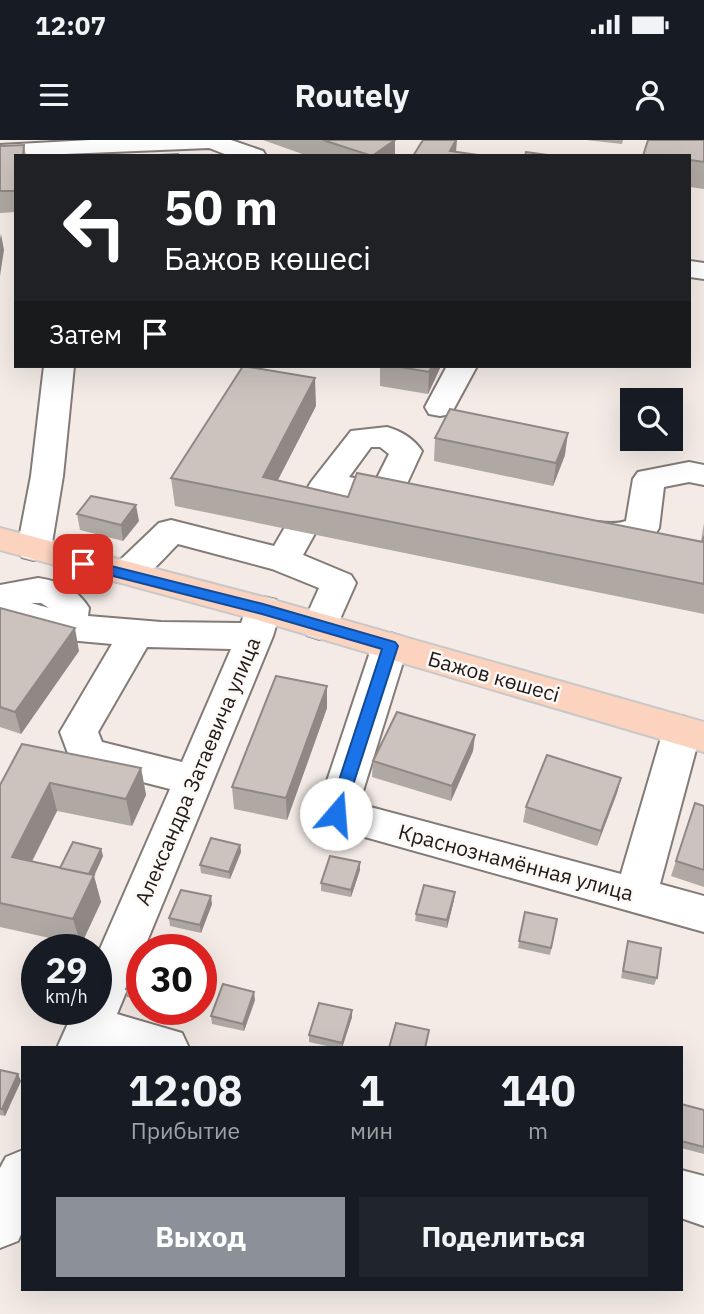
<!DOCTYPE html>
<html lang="ru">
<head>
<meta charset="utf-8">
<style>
  :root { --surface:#171b24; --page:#20242c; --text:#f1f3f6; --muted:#9ea1a6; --accent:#8c9099 }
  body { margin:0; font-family:"IBM Plex Sans",sans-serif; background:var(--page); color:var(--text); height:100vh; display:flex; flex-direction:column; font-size:26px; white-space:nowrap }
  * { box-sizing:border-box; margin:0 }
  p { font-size:23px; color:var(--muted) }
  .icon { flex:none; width:38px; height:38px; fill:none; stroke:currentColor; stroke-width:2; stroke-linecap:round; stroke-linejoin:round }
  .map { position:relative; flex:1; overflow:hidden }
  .sheet { position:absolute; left:21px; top:906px; width:662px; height:245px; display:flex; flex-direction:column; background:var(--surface); border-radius:0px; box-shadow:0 7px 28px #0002 }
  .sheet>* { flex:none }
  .hud { position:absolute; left:14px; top:14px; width:677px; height:214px; border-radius:0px; box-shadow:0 7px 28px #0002; background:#202124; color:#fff; overflow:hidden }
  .buttons { position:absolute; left:620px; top:248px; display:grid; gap:14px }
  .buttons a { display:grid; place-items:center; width:63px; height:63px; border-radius:0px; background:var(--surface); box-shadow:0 7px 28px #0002; font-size:35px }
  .speed { position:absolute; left:21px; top:794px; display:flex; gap:14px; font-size:35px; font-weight:700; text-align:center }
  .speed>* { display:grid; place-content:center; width:91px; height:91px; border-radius:50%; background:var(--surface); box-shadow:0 7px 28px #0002; line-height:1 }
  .speed small { font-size:18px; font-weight:400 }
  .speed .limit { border:10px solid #d22; background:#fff; color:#111 }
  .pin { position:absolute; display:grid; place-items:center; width:60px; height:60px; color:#fff; margin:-30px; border-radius:14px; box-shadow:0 4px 10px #0006 }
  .me { position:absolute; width:77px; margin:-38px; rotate:18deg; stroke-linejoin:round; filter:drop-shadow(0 0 5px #0008) }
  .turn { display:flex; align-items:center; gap:24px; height:147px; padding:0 35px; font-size:32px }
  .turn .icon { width:91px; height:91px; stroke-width:2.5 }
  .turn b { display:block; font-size:49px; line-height:60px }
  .then { display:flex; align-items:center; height:66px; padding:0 35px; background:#0003; gap:14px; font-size:26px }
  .eta { display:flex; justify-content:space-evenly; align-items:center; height:119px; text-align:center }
  .eta b { font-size:42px; font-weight:700; line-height:49px }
  .button { display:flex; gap:14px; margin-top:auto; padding:14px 35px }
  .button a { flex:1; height:80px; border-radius:0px; background:var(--accent); color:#fff; font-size:28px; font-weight:700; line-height:80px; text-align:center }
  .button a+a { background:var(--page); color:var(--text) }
  .status { display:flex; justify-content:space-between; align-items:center; height:49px; padding:0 35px; background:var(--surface); direction:ltr }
  .status svg { height:19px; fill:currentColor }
  header { display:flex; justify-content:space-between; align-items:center; height:91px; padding:0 35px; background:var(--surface); font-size:32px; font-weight:700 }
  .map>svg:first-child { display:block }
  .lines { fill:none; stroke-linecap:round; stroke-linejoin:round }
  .minor-casing { stroke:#837b77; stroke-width:4 }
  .major-casing { stroke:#c9c8c8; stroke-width:4 }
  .minor { fill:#fff; fill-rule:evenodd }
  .major { fill:#fbd3be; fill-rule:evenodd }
  .wall { fill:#afa8a3 }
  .shaded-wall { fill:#8f8885 }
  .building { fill:#ccc3be; stroke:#8f8885; stroke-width:2 }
  .route { fill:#1a73e8; stroke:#114b97; stroke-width:2 }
  .labels { text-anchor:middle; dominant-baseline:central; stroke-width:5; stroke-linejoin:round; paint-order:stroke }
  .street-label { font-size:21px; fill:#1e1b19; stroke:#fef9f6 }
</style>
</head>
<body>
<div class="status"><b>12:07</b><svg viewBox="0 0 49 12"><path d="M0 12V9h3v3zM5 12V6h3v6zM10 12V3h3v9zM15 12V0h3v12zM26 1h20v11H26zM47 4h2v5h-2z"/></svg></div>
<header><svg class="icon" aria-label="menu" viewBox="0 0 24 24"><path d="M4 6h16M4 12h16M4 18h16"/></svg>Routely<svg class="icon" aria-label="person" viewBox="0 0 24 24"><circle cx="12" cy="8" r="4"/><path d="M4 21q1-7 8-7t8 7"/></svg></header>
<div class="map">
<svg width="704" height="1174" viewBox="0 0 704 1174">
  <rect width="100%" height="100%" fill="#f4ebe6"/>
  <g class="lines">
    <g class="minor-casing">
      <g id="minor">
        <polygon points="90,0 231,0 263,11 266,16 230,16 209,8 16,16 16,19 0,19 0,5"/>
        <polygon points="690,121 704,123 704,139 690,137"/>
        <polygon points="44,226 74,226 63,336 51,409 46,417 34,420 22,417 17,409 31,336"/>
        <polygon points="447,226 477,226 451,274 440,276 429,274 425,267"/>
        <path d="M 387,287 C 401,291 414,299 422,311 L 405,348 L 415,350 L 419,358 L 415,366 C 389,372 361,357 334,359 L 303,415 L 351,435 L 356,443 L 333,495 L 320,499 L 307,495 L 302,486 L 319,448 L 272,429 L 178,404 C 159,422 142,449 115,441 L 110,433 L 115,425 L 159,383 L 171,380 L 274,406 L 311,342 L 351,291 ZM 371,307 L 380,307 L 389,314 L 375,342 L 349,337 Z"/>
        <path d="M 689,322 L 704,325 L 704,345 L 689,342 L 664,347 L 659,388 L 654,396 L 620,406 L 574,399 L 569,391 L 574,383 C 592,378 609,387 626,381 L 633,339 L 638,332 Z"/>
        <path d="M 38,438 C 59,441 78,449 89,468 L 88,476 L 161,482 L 241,483 L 250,460 L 263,457 L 276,460 L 281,469 L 273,496 L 117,874 L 182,893 L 189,908 L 57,908 L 74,870 L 96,870 L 96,818 L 170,649 L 72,624 L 60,592 L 112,504 L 68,500 L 0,479 L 0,445 ZM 31,463 L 41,463 L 49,468 ZM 147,507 L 231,509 L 182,622 L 102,602 L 98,592 Z"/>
        <polygon points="390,493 403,497 408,506 359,664 621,734 663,591 668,581 682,576 696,581 701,591 660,744 704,756 704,792 322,685 316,674 372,506 377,497"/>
        <polygon points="23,1010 23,1090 18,1101 0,1108 0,1028 6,1017"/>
        <polygon points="681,1030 704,1036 704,1086 681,1078"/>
      </g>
    </g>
    <g class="major-casing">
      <polygon id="major" points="0,388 263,457 704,582 704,612 261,481 0,410"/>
    </g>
    <use href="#minor" class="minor"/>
    <use href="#major" class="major"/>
  </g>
  <g class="wall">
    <polygon points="263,0 395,0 395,16 308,16"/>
    <polygon points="586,0 623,0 622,4"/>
    <polygon points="704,0 704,49 690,47 690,16"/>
    <polygon points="24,5 26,16 16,16 16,72 0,73 0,6"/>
    <polygon points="380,226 441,226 428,254 380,246"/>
    <polygon points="316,266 278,340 348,357 701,401 704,383 704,474 175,366 171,338"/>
    <polygon points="435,298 565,315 553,346 434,321"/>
    <polygon points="77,374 139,381 123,401 80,390"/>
    <polygon points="0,468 79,511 21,594 0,587"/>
    <polygon points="327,546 327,568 287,680 234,669 232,647"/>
    <polygon points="475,595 473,611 451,661 372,637 373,621"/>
    <polygon points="141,628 146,655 132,686 57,671 32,722 60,728 101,709 103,716 94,736 101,762 81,805 0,787 0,645"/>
    <polygon points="621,638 617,653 597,706 523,682 526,667"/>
    <polygon points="695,663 704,666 704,747 671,736"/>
    <polygon points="240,705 241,712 230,739 201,733 200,725"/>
    <polygon points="360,722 360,730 351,757 321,751 321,743"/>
    <polygon points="454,760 447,788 415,781 416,774"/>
    <polygon points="212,764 201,793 170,786 169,778"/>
    <polygon points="525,772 557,779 550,815 518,808"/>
    <polygon points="628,801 657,838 654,845 621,838"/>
    <polygon points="142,820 142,860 127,857 126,849"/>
    <polygon points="255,860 244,891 212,884 211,876"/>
    <polygon points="352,877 342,908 336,908 309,902 309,895"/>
    <polygon points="0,930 21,941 5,976 0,975"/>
    <polygon points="681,964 704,970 704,1014 681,1008"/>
  </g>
  <g class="shaded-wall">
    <polygon points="395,0 395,16 372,16"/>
    <polygon points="456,0 457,0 456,12 450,11"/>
    <polygon points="1,94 4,110 0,136 0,99"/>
    <polygon points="432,226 441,226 428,254 429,232"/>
    <polygon points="315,238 316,266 269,357 263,337"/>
    <polygon points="568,293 565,315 553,346 556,323"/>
    <polygon points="136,365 139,381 123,401 121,385"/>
    <polygon points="75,488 79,511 21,594 15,572"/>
    <polygon points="327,546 327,568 287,680 286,658"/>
    <polygon points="475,595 473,611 451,661 452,646"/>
    <polygon points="141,628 146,655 132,686 126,659"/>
    <polygon points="621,638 617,653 597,706 601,691"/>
    <polygon points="50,643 57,671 20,744 12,717"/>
    <polygon points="240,705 241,712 230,739 229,732"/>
    <polygon points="101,709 103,716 94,736 101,762 81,805 73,779 88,736"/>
    <polygon points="360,722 360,730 351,757 351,750"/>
    <polygon points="455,752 454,760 447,788 447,780"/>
    <polygon points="211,756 212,764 201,793 200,785"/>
    <polygon points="254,852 255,860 244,891 243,884"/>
    <polygon points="352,870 352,877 342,908 342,903"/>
    <polygon points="18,934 21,941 5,976 2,969"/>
  </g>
  <g class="building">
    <polygon points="323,0 395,0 372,16"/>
    <polygon points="423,0 456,0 450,11 485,16 413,16"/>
    <polygon points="648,0 704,0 704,22 690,20 690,16 643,16"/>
    <polygon points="24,5 23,16 16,16 16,51 0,51 0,6"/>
    <polygon points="526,12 555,16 525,16"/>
    <polygon points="178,14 178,16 138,16"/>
    <polygon points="243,226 315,238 263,337 348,357 357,333 703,402 704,396 704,444 171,338"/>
    <polygon points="394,226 432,226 429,232"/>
    <polygon points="450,269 568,293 556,323 435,298"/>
    <polygon points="91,356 136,365 121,385 77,374"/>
    <polygon points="0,468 75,488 15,572 0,567"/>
    <polygon points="276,536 327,546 286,658 232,647"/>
    <polygon points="397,572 475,595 452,646 373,621"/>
    <polygon points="22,604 141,628 126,659 50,643 12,717 94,735 73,779 0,763 0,645"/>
    <polygon points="547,615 621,638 601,691 526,667"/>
    <polygon points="695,663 704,666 704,730 676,721"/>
    <polygon points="211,698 240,705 229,732 200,725"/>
    <polygon points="73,702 101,709 89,734 60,728"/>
    <polygon points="330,716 360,722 351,750 321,743"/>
    <polygon points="424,745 455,752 447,780 416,774"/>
    <polygon points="181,750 211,756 200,785 169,778"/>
    <polygon points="525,772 557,779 551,808 519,801"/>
    <polygon points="628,801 661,808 657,838 623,831"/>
    <polygon points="139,819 142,820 142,853 126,849"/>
    <polygon points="223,844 254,852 243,884 211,876"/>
    <polygon points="319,863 352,870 342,903 309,895"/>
    <polygon points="396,883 429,890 425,908 389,908"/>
    <polygon points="0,930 18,934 2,969 0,969"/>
    <polygon points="681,964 704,970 704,1007 681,1001"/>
  </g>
  <polygon class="route" points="83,419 263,464 395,502 398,506 342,679 330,679 328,674 382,509 262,474 78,427 75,424"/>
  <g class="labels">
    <g class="street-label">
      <text transform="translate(494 536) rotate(16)">Бажов көшесі</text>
      <text transform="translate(197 631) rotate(-67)">Александра Затаевича улица</text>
      <text transform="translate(516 722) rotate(15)">Краснознамённая улица</text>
    </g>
  </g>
</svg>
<div class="buttons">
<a><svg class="icon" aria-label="search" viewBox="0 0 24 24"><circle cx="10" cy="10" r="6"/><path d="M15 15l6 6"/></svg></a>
</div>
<div class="speed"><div>29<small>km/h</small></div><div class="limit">30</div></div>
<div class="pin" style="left:83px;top:424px;background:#d93025"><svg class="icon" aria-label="arrive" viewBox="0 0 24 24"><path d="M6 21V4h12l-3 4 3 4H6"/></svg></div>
<svg class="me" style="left:336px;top:674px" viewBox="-20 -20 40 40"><circle r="19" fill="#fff"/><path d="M0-13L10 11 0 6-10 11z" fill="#1a73e8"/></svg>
<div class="hud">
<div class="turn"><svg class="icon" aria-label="left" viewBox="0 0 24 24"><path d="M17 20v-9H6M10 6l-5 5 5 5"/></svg><div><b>50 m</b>Бажов көшесі</div></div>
<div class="then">Затем<svg class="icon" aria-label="arrive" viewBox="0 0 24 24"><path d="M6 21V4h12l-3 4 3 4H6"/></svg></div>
</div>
<section class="sheet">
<div class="eta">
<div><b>12:08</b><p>Прибытие</p></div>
<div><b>1</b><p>мин</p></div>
<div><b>140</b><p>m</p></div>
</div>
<div class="button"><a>Выход</a><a>Поделиться</a></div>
</section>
</div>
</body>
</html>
